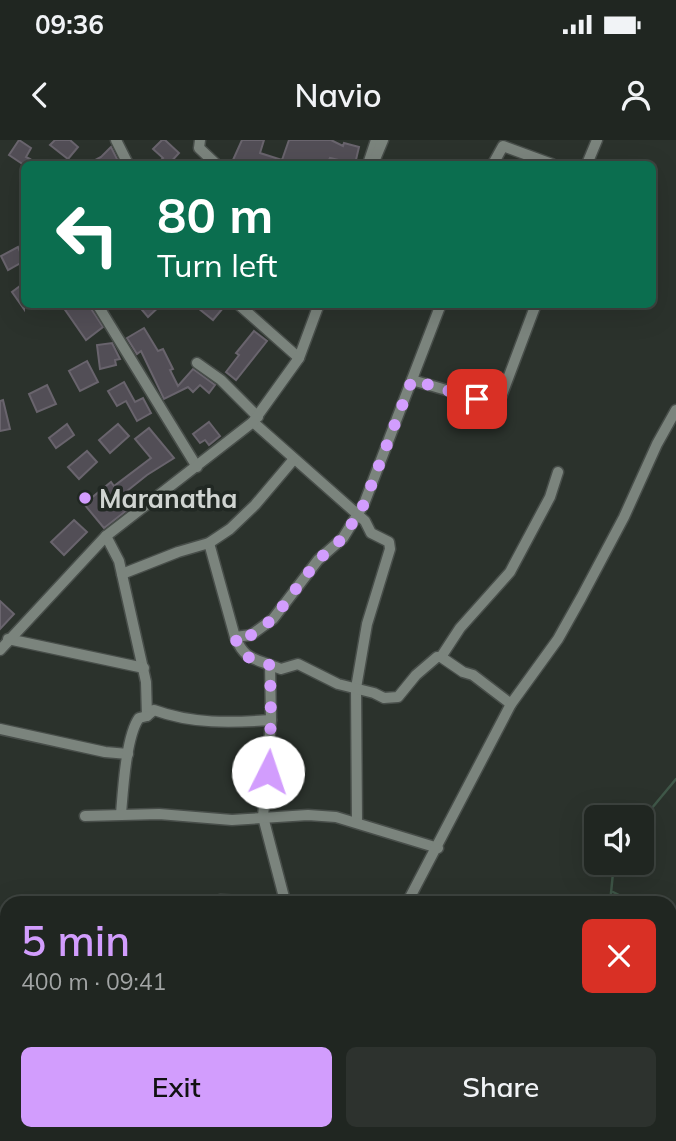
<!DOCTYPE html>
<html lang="en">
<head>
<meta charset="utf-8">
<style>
  :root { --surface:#202621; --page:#2d322e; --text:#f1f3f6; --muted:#a2a5a5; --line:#3d433f; --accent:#d29dfd }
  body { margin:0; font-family:Mulish,sans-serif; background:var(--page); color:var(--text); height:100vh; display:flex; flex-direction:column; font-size:26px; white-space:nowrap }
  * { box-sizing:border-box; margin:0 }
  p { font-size:23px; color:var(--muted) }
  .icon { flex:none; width:38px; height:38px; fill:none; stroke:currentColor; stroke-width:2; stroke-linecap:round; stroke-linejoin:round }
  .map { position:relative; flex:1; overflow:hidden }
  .details { position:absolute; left:0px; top:756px; width:677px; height:245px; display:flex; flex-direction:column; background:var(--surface); border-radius:21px 21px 0 0; box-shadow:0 7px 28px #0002,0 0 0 2px var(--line) }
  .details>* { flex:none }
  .banner { position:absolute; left:21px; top:21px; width:635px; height:147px; border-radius:10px; box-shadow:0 7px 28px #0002,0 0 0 2px var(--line); background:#0b6e4f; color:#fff; overflow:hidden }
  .buttons { position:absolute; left:584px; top:665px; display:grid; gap:14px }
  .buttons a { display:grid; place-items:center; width:70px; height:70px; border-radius:10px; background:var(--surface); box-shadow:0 7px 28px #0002,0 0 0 2px var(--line); font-size:35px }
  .pin { position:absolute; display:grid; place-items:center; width:60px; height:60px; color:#fff; margin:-30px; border-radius:14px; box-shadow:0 4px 10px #0006 }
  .me { position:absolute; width:77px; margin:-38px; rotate:4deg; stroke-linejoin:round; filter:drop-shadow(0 0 5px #0008) }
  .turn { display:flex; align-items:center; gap:24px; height:147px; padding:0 21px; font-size:32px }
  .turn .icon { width:91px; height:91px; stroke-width:2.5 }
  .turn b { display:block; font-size:49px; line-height:60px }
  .round { display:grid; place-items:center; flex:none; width:74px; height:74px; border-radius:10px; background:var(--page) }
  .head { display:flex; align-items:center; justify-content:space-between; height:119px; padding:0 21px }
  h1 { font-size:42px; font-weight:600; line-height:52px; color:var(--accent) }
  .action { display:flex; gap:14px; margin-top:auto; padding:14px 21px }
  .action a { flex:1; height:80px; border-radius:10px; background:var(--accent); color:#111; font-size:28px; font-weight:600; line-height:80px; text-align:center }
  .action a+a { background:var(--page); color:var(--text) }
  .status { display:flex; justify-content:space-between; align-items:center; height:49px; padding:0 35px; background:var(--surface); direction:ltr }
  .status svg { height:19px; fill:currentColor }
  header { display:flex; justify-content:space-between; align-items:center; height:91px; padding:0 21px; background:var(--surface); font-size:32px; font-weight:600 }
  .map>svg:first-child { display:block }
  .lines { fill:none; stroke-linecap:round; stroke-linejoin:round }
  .stream { stroke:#3f5748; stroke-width:2.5 }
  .building { fill:#524e56; stroke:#69646d; stroke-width:2 }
  .street-casing { stroke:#484e4a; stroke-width:13 }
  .highway-casing { stroke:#484e4a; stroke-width:21 }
  .street { stroke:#7b847d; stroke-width:10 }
  .highway { stroke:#499a61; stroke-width:18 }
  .route { stroke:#d29dfd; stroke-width:12; stroke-dasharray:0 21.6 }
  .poi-dot { fill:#d29dfd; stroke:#212823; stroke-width:2.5 }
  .labels { text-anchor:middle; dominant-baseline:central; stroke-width:7; stroke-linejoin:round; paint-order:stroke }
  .poi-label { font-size:26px; font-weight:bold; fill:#d0d4d1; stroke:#212823; text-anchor:start }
</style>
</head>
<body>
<div class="status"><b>09:36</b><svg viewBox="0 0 49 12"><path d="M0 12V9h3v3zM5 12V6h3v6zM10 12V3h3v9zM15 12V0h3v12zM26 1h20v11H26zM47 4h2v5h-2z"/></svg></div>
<header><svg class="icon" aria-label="back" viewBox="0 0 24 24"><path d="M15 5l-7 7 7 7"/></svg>Navio<svg class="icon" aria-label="person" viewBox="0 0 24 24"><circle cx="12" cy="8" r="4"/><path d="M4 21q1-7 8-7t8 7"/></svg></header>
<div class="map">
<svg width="676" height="1001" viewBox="0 0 676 1001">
  <rect width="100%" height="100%" fill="#2b322c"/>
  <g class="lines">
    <g class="stream">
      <polyline points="642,680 676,639"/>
      <polyline points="613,752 635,763"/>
      <polyline points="610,763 614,723"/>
      <polyline points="670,794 676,799"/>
      <polyline points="0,896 7,895"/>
    </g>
  </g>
  <g class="building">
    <polygon points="19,0 31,8 26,17 30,19 24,25 9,15"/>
    <polygon points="55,0 70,0 78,7 68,19 50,5"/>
    <polygon points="162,0 165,0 179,13 169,24 161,20 163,18 153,9"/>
    <polygon points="242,0 264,0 260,13 282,20 289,0 331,0 343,6 344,3 359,7 355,24 330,18 327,24 246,24 233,20"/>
    <polygon points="111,7 119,23 88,24 101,17"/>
    <polygon points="18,107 24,121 8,130 1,116"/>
    <polygon points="24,143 24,169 12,152"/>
    <polygon points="61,164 88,164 103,187 86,200"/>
    <polygon points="137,164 162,164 148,177"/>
    <polygon points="193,164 219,164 223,168 213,180"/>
    <polygon points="144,188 158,211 163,209 173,229 170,230 178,246 193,229 215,245 209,253 200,245 193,252 188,247 164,259 141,211 137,214 127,198"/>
    <polygon points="254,191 267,201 236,240 226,232 239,215 236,213"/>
    <polygon points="112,203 120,219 115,220 116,225 100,229 97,205"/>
    <polygon points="87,221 98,242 80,251 69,231"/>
    <polygon points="124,242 135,262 143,258 151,273 137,281 126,261 117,266 108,251"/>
    <polygon points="47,245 56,264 37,272 29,254"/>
    <polygon points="3,260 10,289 0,291 0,261"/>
    <polygon points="209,282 220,296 209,305 205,300 200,303 193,294"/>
    <polygon points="67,284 74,295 56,308 49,298"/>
    <polygon points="118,284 129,296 110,313 99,300"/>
    <polygon points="149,288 174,318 147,335 122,355 131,367 104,388 84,364 111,342 114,346 151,318 135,299"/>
    <polygon points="87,311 97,322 79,339 68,327"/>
    <polygon points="74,380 87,392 64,415 51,402"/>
    <polygon points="0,461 14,474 0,489"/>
  </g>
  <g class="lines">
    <g class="street-casing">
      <g id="street">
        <polyline points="116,0 128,24"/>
        <polyline points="200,0 199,8 216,24"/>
        <polyline points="368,24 376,0"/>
        <polyline points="373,24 383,0"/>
        <polyline points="493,24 503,6 552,24"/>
        <polyline points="587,24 597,0"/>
        <polyline points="97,164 197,327"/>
        <polyline points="238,164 299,218"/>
        <polyline points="197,223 221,240 258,277"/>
        <polyline points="412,240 498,265 536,164"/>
        <polyline points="253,282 365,381 371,393 389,402 390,409 367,484 356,548 357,682"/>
        <path d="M 106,396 L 119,421 L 146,542 L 147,576 L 154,570 C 192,584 231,583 271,580 L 263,677 L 285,761"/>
        <path d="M 209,403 L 235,497 C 244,517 249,517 270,525 L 271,580"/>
        <polyline points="122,434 178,412 209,403 230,389 255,365 294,319"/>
        <polyline points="235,497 251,495 273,479 318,420 343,398 364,364 441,164"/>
        <polyline points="8,499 144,528"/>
        <polyline points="0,510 106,396 253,282 299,218 319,164"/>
        <polyline points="441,517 460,488 510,432 550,357 558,332"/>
        <polyline points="270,525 281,529 298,524 338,544 374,553 384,558 398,557 416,535 437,517 441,517 463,532 473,535 511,564"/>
        <polyline points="0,589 105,612 128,614"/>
        <path d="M 121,674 C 123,650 126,596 139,578 L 147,576"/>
        <polyline points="85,676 159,674 232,680 308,675 336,677 438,708"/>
        <polyline points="220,760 297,763"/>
        <polyline points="407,763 511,564 558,499 581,458 624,377 657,304 676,270"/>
        <polyline points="0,851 7,852"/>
        <polyline points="670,951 676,948"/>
        <polyline points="0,969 7,966"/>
        <polyline points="591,1001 602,994"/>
      </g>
    </g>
    <g class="highway-casing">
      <g id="highway">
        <polyline points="670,852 676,846"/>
        <polyline points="456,1001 469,994"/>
      </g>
    </g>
    <use href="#street" class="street"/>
    <use href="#highway" class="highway"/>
  </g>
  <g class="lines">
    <polyline class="route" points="268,632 271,580 270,525 245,516 234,497 251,495 273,479 318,420 343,398 364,364 412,240 477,259"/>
  </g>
  <circle class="poi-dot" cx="85" cy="358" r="7"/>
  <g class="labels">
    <g class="poi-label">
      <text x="99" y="358">Maranatha</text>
    </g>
  </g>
</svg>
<div class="buttons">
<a><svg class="icon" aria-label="sound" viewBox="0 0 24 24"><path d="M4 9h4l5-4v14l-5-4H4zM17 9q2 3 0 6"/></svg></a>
</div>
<div class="pin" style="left:477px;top:259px;background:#d93025"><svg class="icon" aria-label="arrive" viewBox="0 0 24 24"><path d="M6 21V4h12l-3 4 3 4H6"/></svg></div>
<svg class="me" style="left:268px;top:632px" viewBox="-20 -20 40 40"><circle r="19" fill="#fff"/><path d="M0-13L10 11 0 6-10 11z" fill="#d29dfd"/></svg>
<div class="banner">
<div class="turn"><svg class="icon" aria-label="left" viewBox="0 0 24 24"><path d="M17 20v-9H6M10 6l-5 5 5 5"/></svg><div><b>80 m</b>Turn left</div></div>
</div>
<section class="details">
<div class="head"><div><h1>5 min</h1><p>400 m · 09:41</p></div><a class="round" style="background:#d93025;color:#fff"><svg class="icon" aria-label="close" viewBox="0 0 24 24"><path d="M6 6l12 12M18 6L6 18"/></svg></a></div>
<div class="action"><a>Exit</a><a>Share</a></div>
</section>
</div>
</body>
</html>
